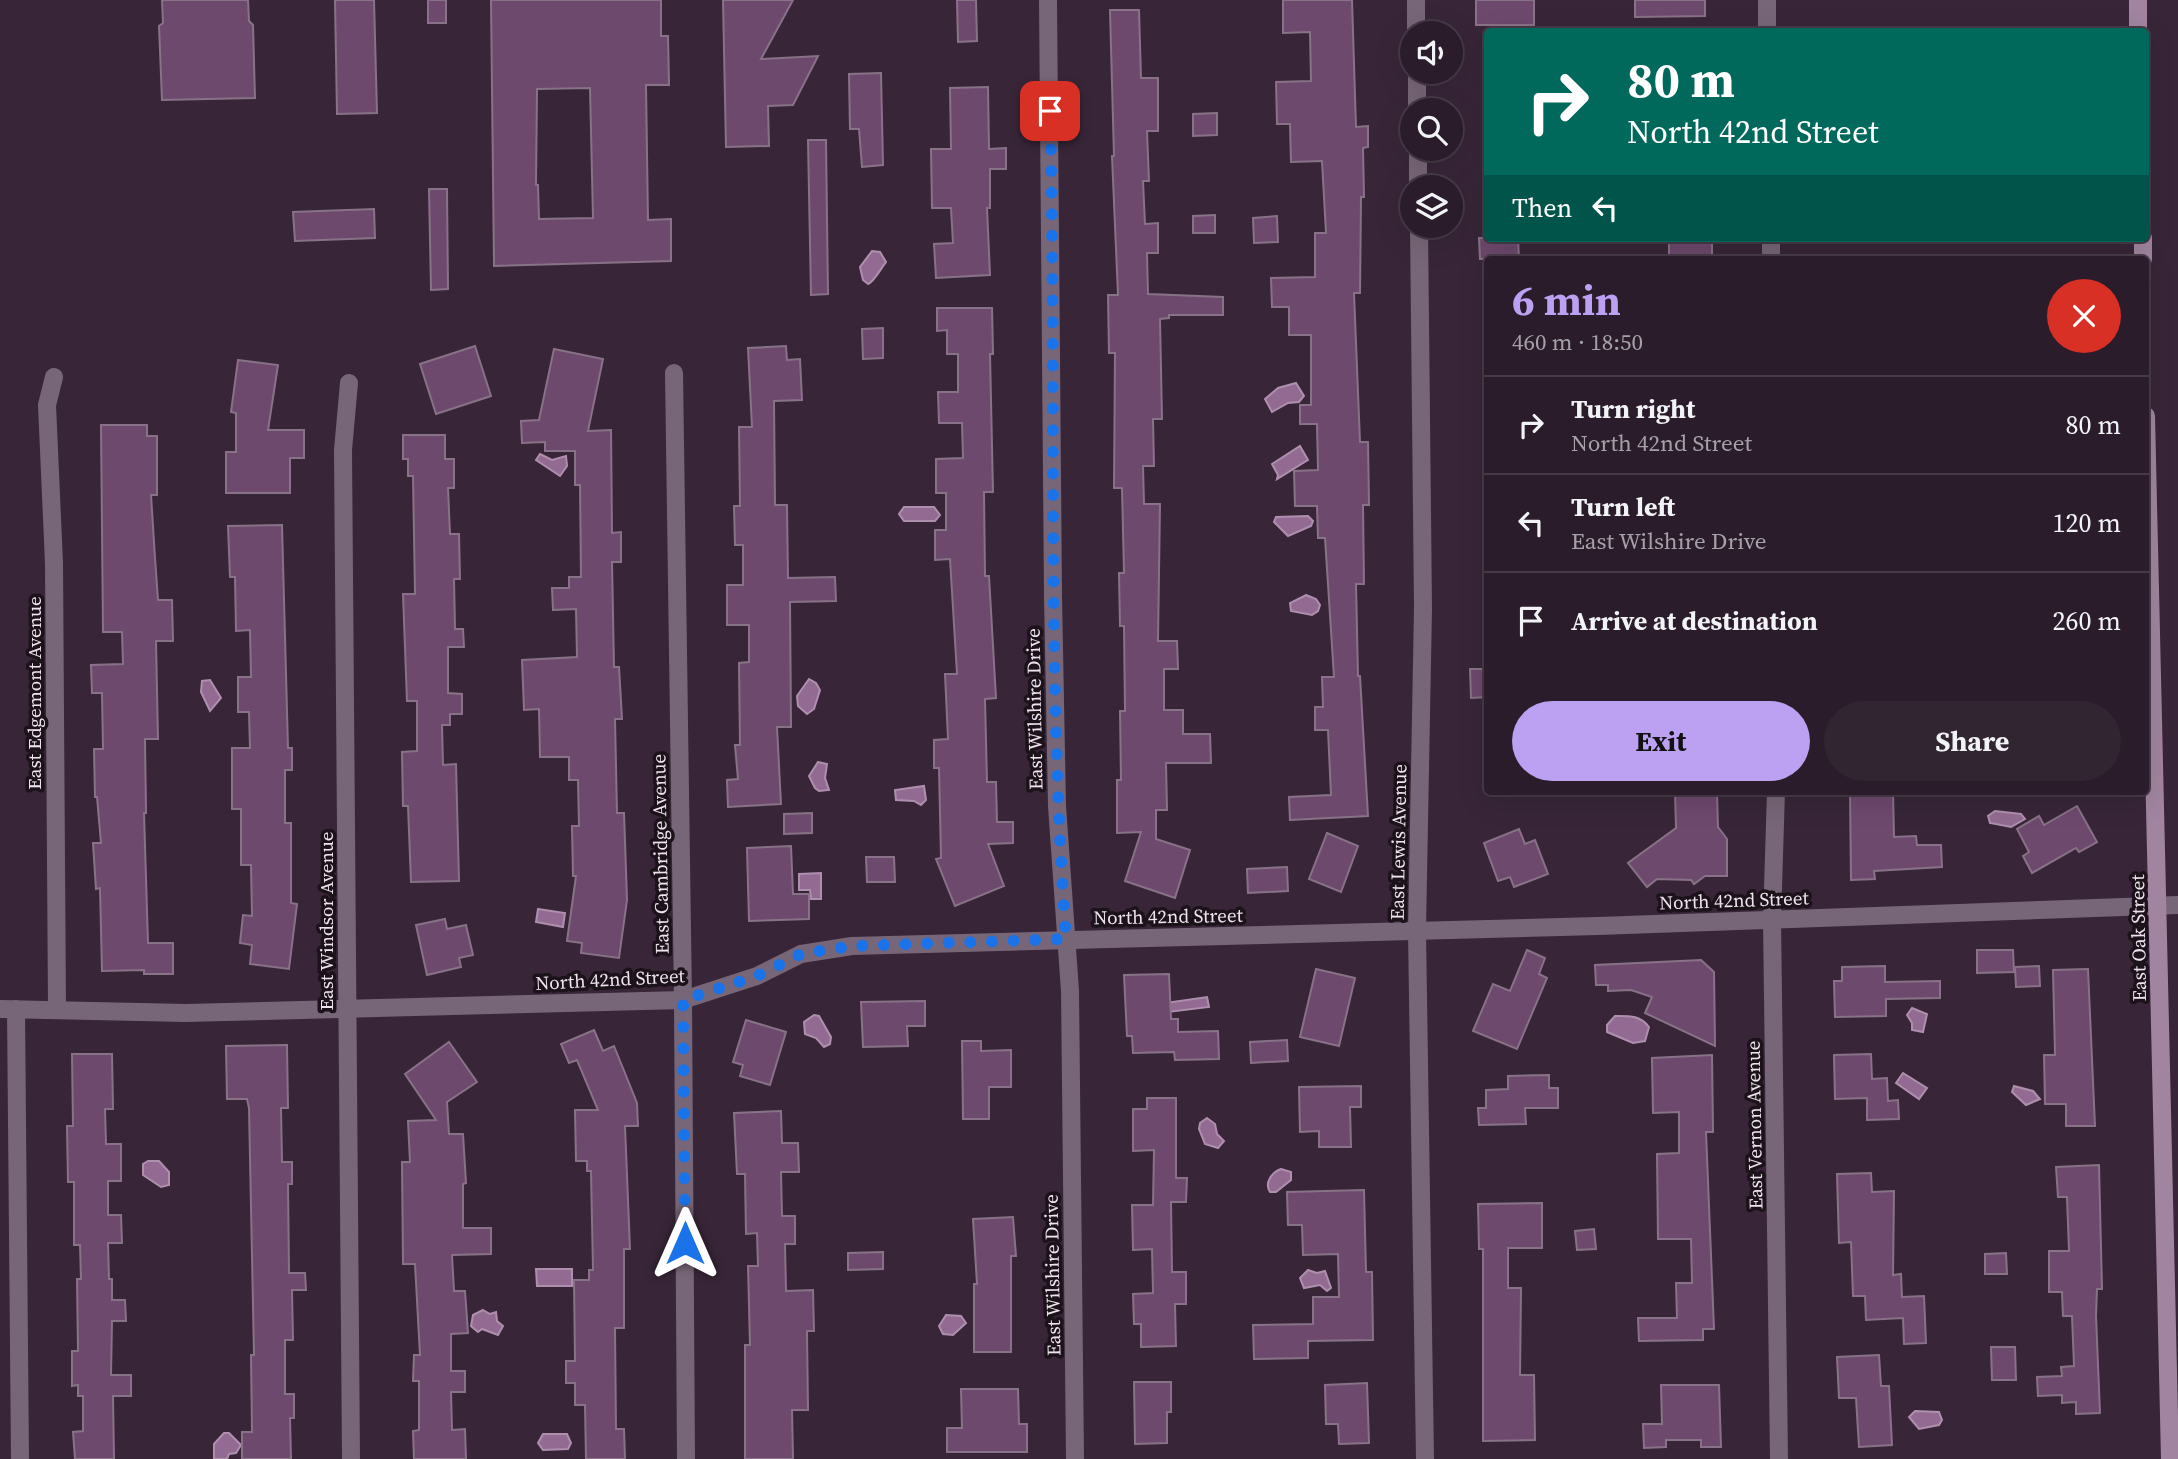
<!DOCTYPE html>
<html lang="en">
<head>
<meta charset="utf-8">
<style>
  :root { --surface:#2a1c2a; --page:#322532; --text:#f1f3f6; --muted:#a5a1a8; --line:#463a47; --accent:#bca0f2 }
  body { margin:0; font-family:"Source Serif 4",serif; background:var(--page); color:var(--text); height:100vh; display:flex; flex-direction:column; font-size:26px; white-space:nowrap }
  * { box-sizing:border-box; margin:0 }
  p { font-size:23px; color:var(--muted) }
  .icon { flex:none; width:38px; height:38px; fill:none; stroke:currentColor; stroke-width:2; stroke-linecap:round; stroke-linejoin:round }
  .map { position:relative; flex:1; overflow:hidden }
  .details { position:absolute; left:1484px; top:256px; width:665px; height:539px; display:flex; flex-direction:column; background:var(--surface); border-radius:7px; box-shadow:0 7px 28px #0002,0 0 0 2px var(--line) }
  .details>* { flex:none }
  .hud { position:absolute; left:1484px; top:28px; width:665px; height:214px; border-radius:7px; box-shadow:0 7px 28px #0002,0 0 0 2px var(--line); background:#00695c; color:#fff; overflow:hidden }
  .buttons { position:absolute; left:1400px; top:21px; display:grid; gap:14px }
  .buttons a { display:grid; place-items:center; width:63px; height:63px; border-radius:50%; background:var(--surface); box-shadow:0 7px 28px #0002,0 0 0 2px var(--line); font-size:35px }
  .pin { position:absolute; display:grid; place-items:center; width:60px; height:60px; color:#fff; margin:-30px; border-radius:14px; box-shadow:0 4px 10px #0006 }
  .me { position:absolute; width:77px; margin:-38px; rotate:0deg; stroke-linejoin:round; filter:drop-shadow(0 0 5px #0008) }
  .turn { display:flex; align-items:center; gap:24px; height:147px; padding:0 28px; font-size:32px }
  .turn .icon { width:91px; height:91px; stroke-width:2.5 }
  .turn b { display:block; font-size:49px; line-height:60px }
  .then { display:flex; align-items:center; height:66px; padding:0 28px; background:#0003; gap:14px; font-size:26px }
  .round { display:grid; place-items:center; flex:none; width:74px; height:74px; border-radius:37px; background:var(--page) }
  .overview { display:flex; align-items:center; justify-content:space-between; height:119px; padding:0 28px }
  h1 { font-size:42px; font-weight:700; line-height:52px; color:var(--accent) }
  .button { display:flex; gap:14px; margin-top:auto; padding:14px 28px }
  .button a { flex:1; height:80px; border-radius:42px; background:var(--accent); color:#111; font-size:28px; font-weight:700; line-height:80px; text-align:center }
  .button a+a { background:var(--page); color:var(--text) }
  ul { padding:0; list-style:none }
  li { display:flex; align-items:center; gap:21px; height:98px; padding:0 28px; border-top:2px solid var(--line) }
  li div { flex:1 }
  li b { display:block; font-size:26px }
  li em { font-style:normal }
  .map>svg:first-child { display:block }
  .water { fill:#936b92; stroke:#af8fae; stroke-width:2 }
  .building { fill:#6e496e; stroke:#887287; stroke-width:2; fill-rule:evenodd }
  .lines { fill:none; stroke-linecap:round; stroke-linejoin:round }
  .street { stroke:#767; stroke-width:18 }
  .secondary { stroke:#a185a0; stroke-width:18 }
  .route { stroke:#1a73e8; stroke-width:12; stroke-dasharray:0 21.6 }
  .labels { text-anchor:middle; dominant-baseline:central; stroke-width:7; stroke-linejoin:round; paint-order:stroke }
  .street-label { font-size:19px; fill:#efe3ef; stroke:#1b121a }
</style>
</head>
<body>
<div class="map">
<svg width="2178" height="1459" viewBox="0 0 2178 1459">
  <rect width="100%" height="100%" fill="#382638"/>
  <g class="water">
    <path d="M 872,251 L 880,252 L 886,262 C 881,268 874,282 868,284 L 863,280 L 860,267 Z"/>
    <polygon points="1296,383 1304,396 1299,402 1288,403 1272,412 1265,399 1278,388"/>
    <polygon points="1300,446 1308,460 1277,479 1278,475 1272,464"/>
    <polygon points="540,454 552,460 566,456 567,466 560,476 536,460"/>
    <polygon points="904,507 934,507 940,515 935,521 904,521 899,514"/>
    <polygon points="1308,516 1313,521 1311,526 1288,536 1274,522 1276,517"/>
    <polygon points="1306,595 1316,599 1320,605 1318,611 1312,615 1291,611 1290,603"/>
    <polygon points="809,679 816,683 820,690 814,709 807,714 798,706 797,696"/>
    <polygon points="210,680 221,698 210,711 201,692 202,681"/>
    <polygon points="818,762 827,764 825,778 829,790 819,791 815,788 809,776"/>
    <polygon points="924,786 926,800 921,805 914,801 896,800 895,790"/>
    <polygon points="1995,811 2021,814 2025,819 2011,827 1990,823 1988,816"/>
    <polygon points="821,873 821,899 811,899 810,890 799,890 799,874"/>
    <polygon points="538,909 565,913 563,927 536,922"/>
    <polygon points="1207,997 1209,1007 1152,1014 1151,1005"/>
    <polygon points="1912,1008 1927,1014 1923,1032 1912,1030 1912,1023 1907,1015"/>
    <polygon points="814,1015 819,1016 831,1037 830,1044 824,1047 816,1038 805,1034 804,1022"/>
    <path d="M 1615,1016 C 1629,1016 1640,1015 1649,1027 L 1645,1041 L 1633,1043 L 1607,1032 L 1607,1025 Z"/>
    <polygon points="1903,1073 1927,1088 1919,1099 1896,1083"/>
    <polygon points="2014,1086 2033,1091 2040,1099 2026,1105 2012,1092"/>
    <polygon points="1207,1118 1215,1124 1217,1134 1224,1141 1218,1148 1205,1144 1199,1129 1200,1123"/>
    <polygon points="148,1161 159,1161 169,1172 169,1185 161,1187 143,1175 143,1164"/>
    <path d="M 1281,1169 L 1291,1172 L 1291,1180 L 1276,1192 L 1270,1192 C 1264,1183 1272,1172 1281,1169 Z"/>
    <polygon points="536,1269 572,1269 572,1286 537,1286"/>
    <polygon points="1308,1270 1317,1273 1325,1271 1331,1288 1327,1291 1320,1285 1304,1288 1300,1278"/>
    <polygon points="483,1310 490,1314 496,1312 497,1321 503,1326 498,1335 482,1329 478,1332 471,1326 473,1315"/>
    <polygon points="946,1315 961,1316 966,1323 953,1335 943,1334 939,1326"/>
    <polygon points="1915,1411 1939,1412 1942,1420 1939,1425 1919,1429 1909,1417"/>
    <polygon points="224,1433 229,1433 241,1445 236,1453 229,1454 227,1459 214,1459 214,1444"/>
    <polygon points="543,1434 567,1434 571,1443 568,1449 543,1450 538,1443"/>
  </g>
  <g class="building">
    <polygon points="162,0 248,0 249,21 253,25 255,98 162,100 159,26 163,23"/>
    <polygon points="335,0 374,0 377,113 337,114"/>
    <rect x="428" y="0" width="18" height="23"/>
    <path d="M 491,0 L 661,0 L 661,36 L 668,36 L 669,85 L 646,85 L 648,220 L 671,219 L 671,261 L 494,266 ZM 590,88 L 593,218 L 539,219 L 538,185 L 536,185 L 537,89 Z"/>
    <polygon points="723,0 793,0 761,59 818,56 793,105 768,106 769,146 726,147"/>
    <polygon points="957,0 976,0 977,41 958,42"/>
    <polygon points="1283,0 1352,0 1356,127 1368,126 1368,147 1363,148 1364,197 1361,197 1360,293 1354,293 1360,442 1368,442 1369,505 1363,505 1364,584 1356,584 1358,676 1360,676 1368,816 1290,820 1289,797 1331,795 1328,730 1315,730 1315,707 1323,707 1322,677 1334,677 1325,538 1318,538 1317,506 1295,506 1294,471 1318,470 1317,424 1300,424 1300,405 1311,405 1311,335 1289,335 1289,307 1272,307 1271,278 1315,277 1315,233 1326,233 1322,161 1291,162 1290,124 1277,124 1276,82 1311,81 1310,32 1283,33"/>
    <rect x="1476" y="0" width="58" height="25"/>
    <polygon points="1635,0 1705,0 1705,16 1635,17"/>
    <polygon points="1110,10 1139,10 1141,78 1158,78 1158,131 1147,131 1149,181 1143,181 1145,224 1158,223 1158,253 1147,253 1148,294 1223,297 1223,315 1169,315 1169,318 1160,319 1162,419 1153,419 1154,466 1143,466 1144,504 1160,504 1158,641 1177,641 1178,669 1164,669 1164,710 1183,710 1183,734 1210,734 1211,763 1166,763 1167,810 1156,810 1156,839 1190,850 1175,898 1125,881 1141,832 1117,833 1117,780 1121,780 1120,711 1125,711 1124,626 1120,626 1119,573 1124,573 1122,488 1114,488 1115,353 1109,353 1108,295 1118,295 1112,156 1114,156"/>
    <polygon points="881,73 883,165 862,167 859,129 850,129 849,74"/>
    <polygon points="988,87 989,149 1006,148 1006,169 990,169 990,208 987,208 990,275 936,278 934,244 953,243 951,208 932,208 931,149 951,149 950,88"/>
    <polygon points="1217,113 1217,135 1193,136 1193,114"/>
    <polygon points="808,140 826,140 828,294 811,295"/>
    <polygon points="429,189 447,189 448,289 431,290"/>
    <polygon points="374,209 375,238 295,241 293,212"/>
    <polygon points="1215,215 1215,233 1193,233 1193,216"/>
    <polygon points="1277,216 1278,242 1254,243 1253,218"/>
    <polygon points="1479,238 1518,238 1519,259 1480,259"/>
    <rect x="1669" y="238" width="43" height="21"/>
    <polygon points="937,308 992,308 993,354 990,354 993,492 984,492 985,576 989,576 996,698 985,699 987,782 996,782 997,822 1013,822 1013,843 988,844 1004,886 955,906 936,859 941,858 939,768 934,768 934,740 948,739 945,674 957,674 950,559 935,560 935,530 946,530 946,493 936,493 936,459 963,458 962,423 939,423 938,392 958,392 958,354 947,354 947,330 937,331"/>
    <polygon points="883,328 883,358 863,359 862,329"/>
    <polygon points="475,346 491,396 436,414 420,364"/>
    <polygon points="786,346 787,360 800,359 802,400 774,401 775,505 787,505 788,578 835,577 836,601 790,602 791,727 777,727 781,804 728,807 727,780 738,779 735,745 740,745 739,663 749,662 749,625 727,625 727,585 743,585 743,545 735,545 734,506 740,506 739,427 752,427 748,348"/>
    <polygon points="554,349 603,359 588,431 611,430 612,533 621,532 621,562 612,562 614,667 619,667 622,719 615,719 617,813 624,813 627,900 619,958 581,953 582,943 567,941 576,876 573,876 572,826 579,826 578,780 569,780 569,757 540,757 539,709 524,710 522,660 577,657 576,609 553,610 552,588 569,588 569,577 581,577 580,485 575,485 575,451 545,451 545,442 522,443 521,421 539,420"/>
    <polygon points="238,360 278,365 268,430 304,430 304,458 290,458 290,493 226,493 226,452 236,452 236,413 231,412"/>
    <polygon points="101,425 147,425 147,436 157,436 157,495 151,495 155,558 158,600 172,600 173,641 156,641 158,739 145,739 146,813 144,813 148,943 173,943 173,974 144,974 144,970 102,971 100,888 96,889 93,843 101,843 97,797 95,797 94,749 103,749 102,693 92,693 91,665 123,664 122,632 103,632"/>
    <polygon points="403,435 445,435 445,459 454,459 454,488 448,488 450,534 459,534 460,579 454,579 455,629 463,629 464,647 448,647 448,693 462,694 462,714 450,714 450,725 442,725 443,765 456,764 459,881 411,882 408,806 403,806 402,752 417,751 417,701 407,701 403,594 415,594 413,476 408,476 408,459 403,459"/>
    <polygon points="282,525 288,748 292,748 292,770 285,770 285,823 291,823 291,903 297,904 289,969 250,964 252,945 240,943 243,915 252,916 251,865 241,865 241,809 232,809 232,748 250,748 249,712 238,712 238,677 251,677 250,630 236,631 235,577 230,577 228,526"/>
    <polygon points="1470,669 1488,669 1488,697 1471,698"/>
    <polygon points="1675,791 1717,791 1718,827 1727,839 1727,876 1705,876 1694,884 1691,880 1657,879 1647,887 1628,863 1676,828"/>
    <polygon points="1850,791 1893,791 1894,837 1916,836 1917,845 1941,845 1942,867 1874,871 1875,879 1851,880"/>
    <polygon points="2077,806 2097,842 2079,852 2076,848 2032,873 2023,856 2029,852 2017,829 2039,816 2044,825"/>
    <polygon points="812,813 812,833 784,834 784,814"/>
    <polygon points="1519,829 1525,844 1535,840 1548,874 1514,887 1510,877 1498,881 1484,843"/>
    <polygon points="1327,833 1358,846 1341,892 1309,879"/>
    <polygon points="791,846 793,894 809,894 809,919 749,921 747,848"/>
    <polygon points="866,857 894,857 895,882 867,882"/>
    <polygon points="1287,867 1288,891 1248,893 1247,869"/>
    <polygon points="445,919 447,929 466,925 473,955 459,958 461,967 427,975 416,925"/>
    <polygon points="1527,950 1545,958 1539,974 1547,978 1517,1049 1473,1031 1493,984 1510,991"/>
    <polygon points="1977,950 2013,950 2014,972 1977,973"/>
    <polygon points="1701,960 1714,972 1715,1046 1645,1013 1652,997 1631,990 1608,991 1608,985 1596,985 1595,965"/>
    <polygon points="1885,966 1885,982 1940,981 1940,998 1886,999 1886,1016 1835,1017 1834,981 1842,981 1842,967"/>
    <polygon points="2039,966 2040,986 2016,987 2015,967"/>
    <polygon points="1316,969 1355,978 1339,1046 1300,1037"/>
    <polygon points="2088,969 2095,1126 2066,1126 2066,1104 2045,1104 2044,1055 2055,1055 2053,970"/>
    <polygon points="1169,974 1171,1019 1178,1019 1178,1032 1218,1031 1219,1059 1175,1060 1174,1052 1133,1053 1132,1036 1127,1036 1124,975"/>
    <polygon points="925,1001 925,1026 907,1026 908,1046 863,1047 861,1002"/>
    <polygon points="746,1020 786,1032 770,1085 740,1076 743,1065 733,1062"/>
    <polygon points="594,1030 603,1051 614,1046 637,1103 638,1126 625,1126 630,1249 624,1249 624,1328 615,1328 616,1429 624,1429 625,1459 586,1459 585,1405 575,1405 575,1383 566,1383 566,1361 575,1361 574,1280 589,1280 589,1270 593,1270 591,1171 587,1171 587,1161 576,1161 575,1110 598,1110 577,1060 569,1063 561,1044"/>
    <polygon points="1287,1040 1288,1061 1251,1063 1250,1042"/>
    <polygon points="962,1041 981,1041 981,1051 1011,1050 1011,1087 989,1087 989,1119 963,1119"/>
    <polygon points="449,1042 477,1082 447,1102 449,1134 463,1134 466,1183 463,1184 463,1228 491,1228 491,1254 452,1255 454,1291 465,1291 468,1333 451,1334 451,1371 465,1371 465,1392 451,1392 452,1430 465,1429 466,1459 414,1459 413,1431 419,1430 419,1381 413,1381 414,1355 420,1355 415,1264 403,1264 402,1162 410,1162 408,1121 436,1120 405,1074"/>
    <polygon points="287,1045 288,1108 281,1108 282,1162 292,1162 292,1184 288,1184 289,1273 305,1273 306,1290 292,1290 293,1340 285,1340 285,1394 294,1394 294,1418 290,1418 291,1459 242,1459 242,1432 252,1432 251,1355 254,1355 249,1108 247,1099 227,1099 226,1046"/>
    <polygon points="72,1054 112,1054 113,1109 105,1109 106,1144 121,1144 121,1181 108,1181 108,1215 121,1215 122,1243 108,1243 109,1279 112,1279 112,1300 125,1300 126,1321 112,1321 111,1375 131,1375 131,1396 113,1396 114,1459 75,1459 73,1432 83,1431 83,1396 78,1396 78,1385 72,1386 72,1351 78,1351 77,1279 81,1279 80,1245 74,1245 74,1182 68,1182 67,1126 73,1126"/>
    <polygon points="1871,1054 1872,1079 1887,1078 1888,1101 1898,1100 1899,1119 1867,1120 1867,1098 1835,1099 1834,1055"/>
    <polygon points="1712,1055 1713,1132 1706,1132 1714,1329 1703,1329 1703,1340 1639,1341 1638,1318 1677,1318 1676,1283 1692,1283 1691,1239 1658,1239 1657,1154 1679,1153 1679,1112 1653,1113 1652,1058"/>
    <polygon points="1549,1075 1549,1088 1558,1088 1558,1108 1525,1108 1526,1124 1479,1125 1478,1108 1486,1108 1486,1090 1508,1089 1508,1076"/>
    <polygon points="1361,1086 1361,1107 1350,1107 1351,1147 1319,1147 1319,1131 1300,1132 1299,1087"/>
    <polygon points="1147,1098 1176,1098 1176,1178 1187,1178 1186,1202 1171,1202 1172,1272 1186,1272 1186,1304 1175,1304 1176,1346 1141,1347 1141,1324 1134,1324 1133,1294 1153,1293 1152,1249 1133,1250 1132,1205 1153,1205 1154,1150 1133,1151 1133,1109 1147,1109"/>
    <polygon points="781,1111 782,1143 798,1143 799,1172 781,1172 782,1216 795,1216 795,1244 785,1244 786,1291 813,1290 814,1331 807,1331 808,1410 792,1410 793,1459 745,1459 745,1345 750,1345 748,1266 758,1266 757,1233 746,1234 745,1174 737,1174 734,1113"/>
    <polygon points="2099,1165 2102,1289 2097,1289 2096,1316 2100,1413 2076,1414 2076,1402 2062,1403 2062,1395 2038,1396 2037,1377 2062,1376 2061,1367 2074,1366 2072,1316 2063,1316 2062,1292 2049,1292 2049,1251 2069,1251 2067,1197 2058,1197 2056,1167"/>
    <polygon points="1871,1173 1872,1192 1894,1191 1893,1275 1901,1274 1902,1297 1924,1296 1926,1343 1904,1344 1903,1318 1866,1320 1865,1296 1853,1296 1851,1242 1839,1243 1837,1174"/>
    <polygon points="1364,1190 1366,1272 1372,1272 1373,1340 1308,1341 1308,1358 1254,1359 1253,1325 1313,1324 1313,1297 1339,1297 1338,1254 1303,1255 1302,1225 1288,1225 1287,1192"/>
    <polygon points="1542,1203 1542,1248 1508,1248 1508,1288 1521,1288 1520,1375 1534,1375 1535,1440 1483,1441 1483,1249 1479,1249 1478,1204"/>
    <polygon points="1013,1217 1016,1256 1011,1256 1011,1352 974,1352 974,1284 977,1284 973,1219"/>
    <polygon points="1594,1229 1596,1249 1577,1250 1575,1231"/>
    <polygon points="883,1252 883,1269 848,1270 848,1253"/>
    <polygon points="2006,1253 2007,1274 1985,1274 1985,1254"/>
    <polygon points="1991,1347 2015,1347 2016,1380 1992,1380"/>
    <polygon points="1879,1355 1881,1386 1889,1386 1892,1445 1859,1447 1856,1398 1839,1398 1837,1357"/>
    <polygon points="1134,1382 1171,1382 1171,1412 1167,1412 1167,1443 1135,1444"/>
    <polygon points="1367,1383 1369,1443 1339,1444 1338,1424 1326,1424 1325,1385"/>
    <polygon points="1661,1385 1719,1385 1721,1447 1701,1447 1701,1440 1666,1440 1666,1447 1644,1448 1643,1424 1662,1424"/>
    <polygon points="961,1389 1018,1389 1019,1424 1027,1424 1027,1452 947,1452 947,1428 962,1428"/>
  </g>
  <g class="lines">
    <g class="street">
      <polyline points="1048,0 1053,596 1057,806 1070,991 1075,1459"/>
      <polyline points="1416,0 1416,33"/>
      <polyline points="1767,0 1767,32"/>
      <polyline points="1417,72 1417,110"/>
      <polyline points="1418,149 1418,187"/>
      <polyline points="1419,226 1423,608 1417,931 1425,1459"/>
      <polyline points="1771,238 1771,259"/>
      <polyline points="674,373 683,1000 686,1459"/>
      <polyline points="54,377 47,405 54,563 57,1009"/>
      <polyline points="349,383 343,450 351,1459"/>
      <polyline points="1776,791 1772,920 1779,1459"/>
      <polyline points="0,1009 186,1013 683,1000 757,976 801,954 852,946 1598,926 2178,905"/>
      <polyline points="16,1009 20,1459"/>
    </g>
    <g class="secondary">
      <polyline points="2138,0 2138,32"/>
      <polyline points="2143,238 2143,259"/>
      <polyline points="2146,416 2170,1459"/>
    </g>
  </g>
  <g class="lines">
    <path class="route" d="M 685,1243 L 683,1000 L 757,976 L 801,954 L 852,946 L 1066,939 C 1046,663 1057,387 1050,111"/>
  </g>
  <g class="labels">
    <g class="street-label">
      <text transform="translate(34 693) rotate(-90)">East Edgemont Avenue</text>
      <text transform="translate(1034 709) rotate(-91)">East Wilshire Drive</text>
      <text transform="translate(1398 842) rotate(-89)">East Lewis Avenue</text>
      <text transform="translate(660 854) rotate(-91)">East Cambridge Avenue</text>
      <text transform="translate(1734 900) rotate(-2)">North 42nd Street</text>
      <text transform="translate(1168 916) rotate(-1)">North 42nd Street</text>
      <text transform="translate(326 921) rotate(-90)">East Windsor Avenue</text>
      <text transform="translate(2138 938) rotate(-91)">East Oak Street</text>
      <text transform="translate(610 979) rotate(-3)">North 42nd Street</text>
      <text transform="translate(1754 1125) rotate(-91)">East Vernon Avenue</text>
      <text transform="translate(1052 1275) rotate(-91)">East Wilshire Drive</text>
    </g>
  </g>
</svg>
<div class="buttons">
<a><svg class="icon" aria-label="sound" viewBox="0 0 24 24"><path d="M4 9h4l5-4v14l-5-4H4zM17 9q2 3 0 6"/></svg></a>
<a><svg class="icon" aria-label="search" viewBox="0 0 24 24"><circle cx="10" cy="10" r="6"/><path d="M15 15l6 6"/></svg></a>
<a><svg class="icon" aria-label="layers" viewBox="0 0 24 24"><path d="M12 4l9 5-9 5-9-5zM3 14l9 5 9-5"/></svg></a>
</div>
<div class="pin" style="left:1050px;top:111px;background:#d93025"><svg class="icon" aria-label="arrive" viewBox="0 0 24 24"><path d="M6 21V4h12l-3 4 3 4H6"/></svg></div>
<svg class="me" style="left:685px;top:1243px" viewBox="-20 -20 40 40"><path d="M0-17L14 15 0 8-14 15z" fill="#1a73e8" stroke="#fff" stroke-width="4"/></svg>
<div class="hud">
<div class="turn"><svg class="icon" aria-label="right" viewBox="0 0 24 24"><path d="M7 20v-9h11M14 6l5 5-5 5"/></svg><div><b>80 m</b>North 42nd Street</div></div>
<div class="then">Then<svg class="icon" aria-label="left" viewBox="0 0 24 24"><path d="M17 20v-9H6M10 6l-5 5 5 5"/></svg></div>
</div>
<section class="details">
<div class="overview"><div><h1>6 min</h1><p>460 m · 18:50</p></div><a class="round" style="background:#d93025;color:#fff"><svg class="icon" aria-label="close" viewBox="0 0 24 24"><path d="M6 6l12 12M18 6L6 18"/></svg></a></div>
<ul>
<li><svg class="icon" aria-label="right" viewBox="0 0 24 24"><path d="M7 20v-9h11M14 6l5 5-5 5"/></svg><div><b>Turn right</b><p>North 42nd Street</p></div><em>80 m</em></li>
<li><svg class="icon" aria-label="left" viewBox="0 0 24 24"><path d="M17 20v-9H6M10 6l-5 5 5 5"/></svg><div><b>Turn left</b><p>East Wilshire Drive</p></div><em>120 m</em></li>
<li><svg class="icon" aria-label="arrive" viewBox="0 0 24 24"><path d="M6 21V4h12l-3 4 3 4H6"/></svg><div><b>Arrive at destination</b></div><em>260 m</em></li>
</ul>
<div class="button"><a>Exit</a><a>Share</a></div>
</section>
</div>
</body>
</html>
